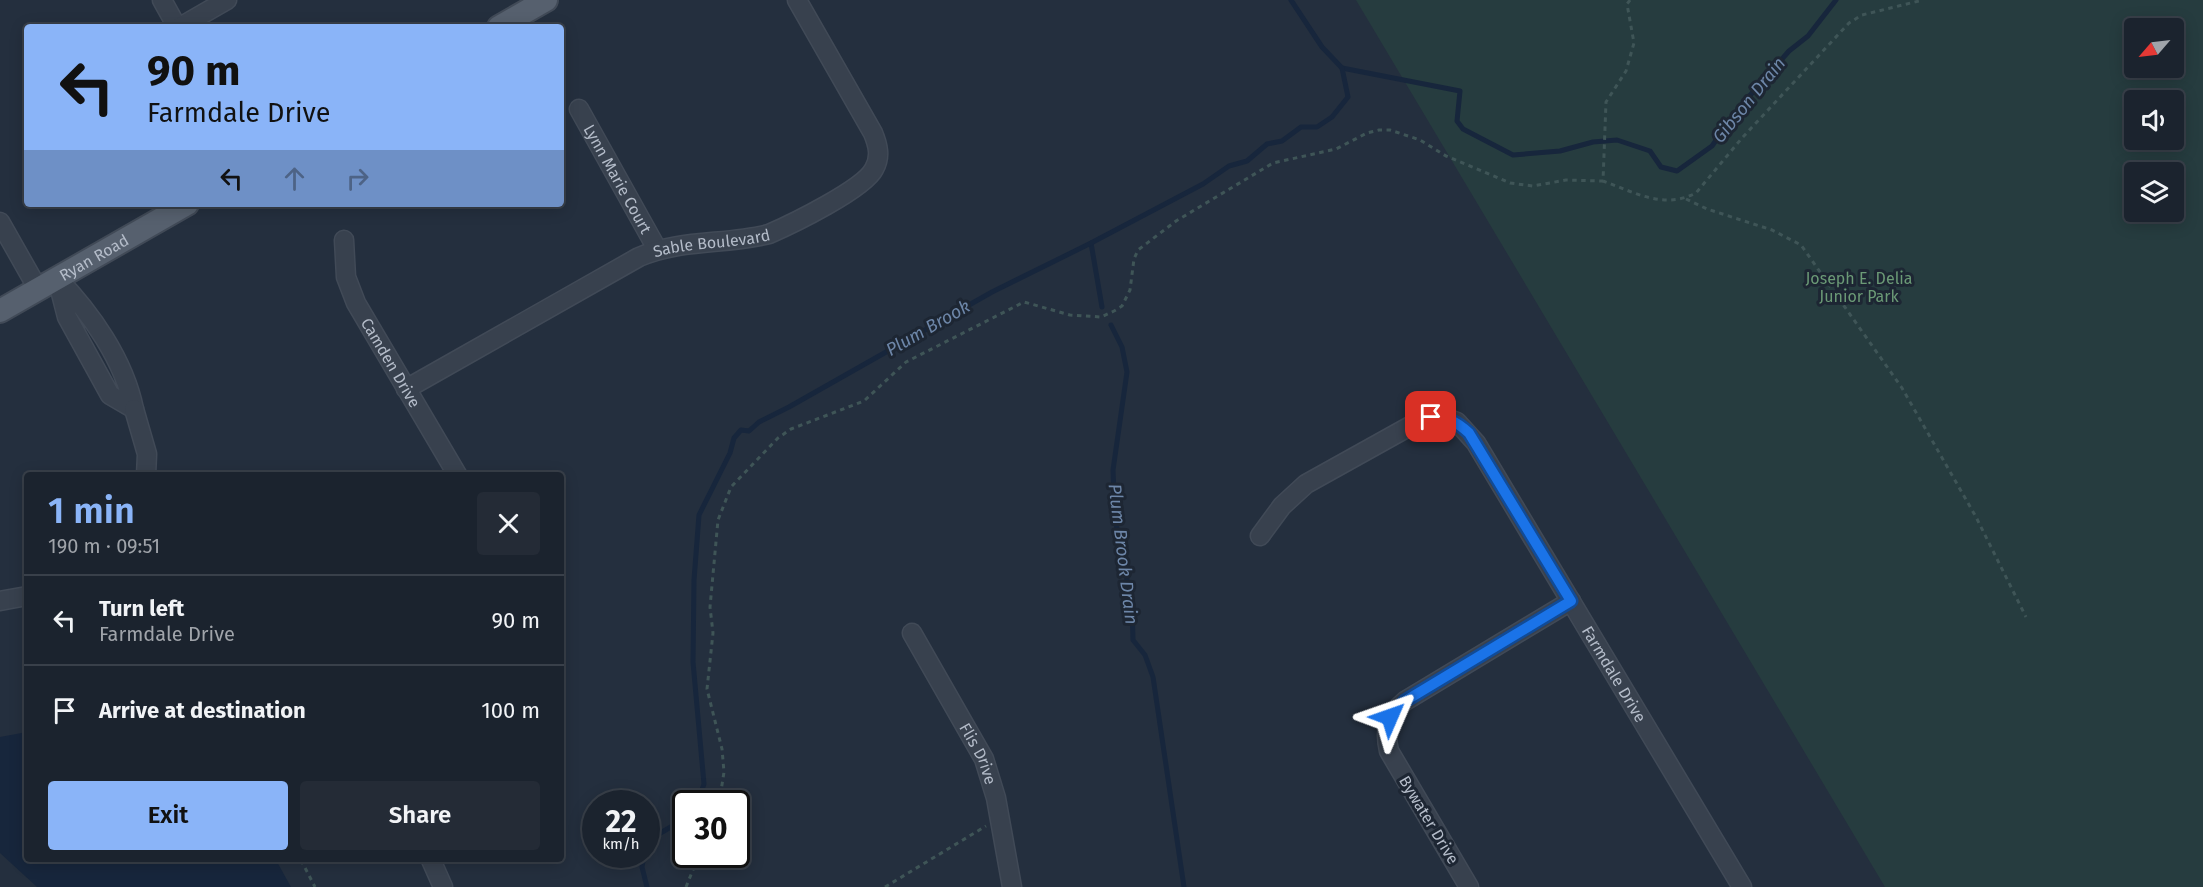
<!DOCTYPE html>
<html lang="en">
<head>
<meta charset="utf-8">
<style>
  :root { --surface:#1b232e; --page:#242b36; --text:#f1f3f6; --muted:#a0a4aa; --line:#39404a; --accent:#8ab4f8 }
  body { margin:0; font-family:"Fira Sans",sans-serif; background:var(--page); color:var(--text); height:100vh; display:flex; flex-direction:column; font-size:22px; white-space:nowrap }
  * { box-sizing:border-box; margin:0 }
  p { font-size:20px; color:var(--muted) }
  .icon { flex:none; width:33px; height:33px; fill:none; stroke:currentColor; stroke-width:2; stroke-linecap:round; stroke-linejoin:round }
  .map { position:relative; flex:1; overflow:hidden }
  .drawer { position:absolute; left:24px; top:472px; width:540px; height:390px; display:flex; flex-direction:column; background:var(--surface); border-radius:6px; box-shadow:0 3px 15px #0003,0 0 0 2px var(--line) }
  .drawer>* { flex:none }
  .guide { position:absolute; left:24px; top:24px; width:540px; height:183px; border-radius:6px; box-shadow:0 3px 15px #0003,0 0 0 2px var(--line); background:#8ab4f8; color:#111; overflow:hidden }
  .needle { width:39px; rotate:242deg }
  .fabs { position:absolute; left:2124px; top:18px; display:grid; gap:12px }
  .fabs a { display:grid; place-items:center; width:60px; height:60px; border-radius:6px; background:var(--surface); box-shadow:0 3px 15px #0003,0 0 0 2px var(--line); font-size:30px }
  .speed { position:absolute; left:582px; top:790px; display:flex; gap:12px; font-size:30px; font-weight:700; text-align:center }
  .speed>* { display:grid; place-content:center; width:78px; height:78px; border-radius:50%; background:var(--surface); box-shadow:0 3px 15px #0003,0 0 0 2px var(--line); line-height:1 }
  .speed small { font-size:15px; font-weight:400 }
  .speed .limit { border:3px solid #111; border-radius:9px; background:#fff; color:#111 }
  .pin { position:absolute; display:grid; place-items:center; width:51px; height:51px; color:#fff; margin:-26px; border-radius:12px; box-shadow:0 3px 9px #0006 }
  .me { position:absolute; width:66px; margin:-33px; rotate:47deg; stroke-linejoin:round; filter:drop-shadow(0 0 4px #0008) }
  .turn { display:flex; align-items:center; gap:21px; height:126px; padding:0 24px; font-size:27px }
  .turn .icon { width:78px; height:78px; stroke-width:2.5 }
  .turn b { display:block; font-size:42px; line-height:51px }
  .lanes { display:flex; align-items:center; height:57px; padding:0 24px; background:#0003; justify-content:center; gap:30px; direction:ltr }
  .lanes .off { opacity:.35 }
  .round { display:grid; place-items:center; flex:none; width:63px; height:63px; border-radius:6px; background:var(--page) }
  .summary { display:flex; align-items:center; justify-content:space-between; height:102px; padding:0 24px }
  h1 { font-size:36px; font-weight:600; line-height:45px; color:var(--accent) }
  .cta { display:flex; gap:12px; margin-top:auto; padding:12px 24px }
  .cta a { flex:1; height:69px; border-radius:6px; background:var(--accent); color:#111; font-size:24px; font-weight:600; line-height:69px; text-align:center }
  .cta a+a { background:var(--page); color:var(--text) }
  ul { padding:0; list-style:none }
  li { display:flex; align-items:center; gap:18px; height:90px; padding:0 24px; border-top:2px solid var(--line) }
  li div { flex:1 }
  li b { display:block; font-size:22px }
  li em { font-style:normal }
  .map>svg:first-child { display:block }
  .green { fill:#263c3f; fill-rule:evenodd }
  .water { fill:#17263c }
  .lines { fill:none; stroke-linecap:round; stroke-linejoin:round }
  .stream { stroke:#17263c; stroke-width:5 }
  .minor-casing { stroke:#414a57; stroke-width:21 }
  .major-casing { stroke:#414a57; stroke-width:26 }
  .path { stroke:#3f5557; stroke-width:3; stroke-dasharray:4.5 4.5; stroke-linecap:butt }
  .minor { stroke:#38414e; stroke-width:18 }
  .major { stroke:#56606e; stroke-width:22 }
  .route-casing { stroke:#114b97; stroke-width:15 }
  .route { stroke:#1a73e8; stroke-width:10 }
  .labels { text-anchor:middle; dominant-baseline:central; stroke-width:6; stroke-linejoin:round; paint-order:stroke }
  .street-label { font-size:16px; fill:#b4bcc9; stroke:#1d2633 }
  .park-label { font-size:16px; fill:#6b9a76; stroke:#1d2633 }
  .water-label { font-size:18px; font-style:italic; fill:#6d86a8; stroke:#1d2633 }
</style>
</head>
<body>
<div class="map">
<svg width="2203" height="887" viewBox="0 0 2203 887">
  <rect width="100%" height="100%" fill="#242f3e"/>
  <path class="green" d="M 1356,0 L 2203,0 L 2203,887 L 1885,887 ZM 2134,28 L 2174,28 L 2174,68 L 2134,68 ZM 2134,100 L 2174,100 L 2174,140 L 2134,140 ZM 2174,172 L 2174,212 L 2134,212 L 2134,172 Z"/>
  <polygon class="water" points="27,732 27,860 276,860 291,887 37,887 0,853 0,737"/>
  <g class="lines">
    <g class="stream">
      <polyline points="1342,68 1460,91 1457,121 1463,129 1513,155 1560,151 1593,142 1617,140 1650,151 1661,167 1677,171 1712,146 1739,108 1789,51 1808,36 1836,0"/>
      <polyline points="1091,243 1102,307"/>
      <polyline points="1111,325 1122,347 1127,372 1113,470 1115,519 1132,605 1133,640 1145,655 1153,677 1184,887"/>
      <polyline points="697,804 704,784 693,662 694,580 699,515 730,453 734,438 741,430 749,431 759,422 789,407 992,292 1091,243 1203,184 1229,166 1247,161 1267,144 1282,141 1301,127 1317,127 1332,117 1348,97 1342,68 1322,47 1291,0"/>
      <polyline points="646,846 652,838 686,818"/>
      <polyline points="644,855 642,867 647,887"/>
    </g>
    <g class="minor-casing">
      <g id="minor">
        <polyline points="162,0 177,27"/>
        <polyline points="180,27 227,0"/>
        <path id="s1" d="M 579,109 L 657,249"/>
        <polyline points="0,222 38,289"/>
        <path id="s2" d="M 344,240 L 346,277 L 356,303 L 458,476"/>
        <path d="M 57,278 C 91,313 124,360 134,409 L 110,395 L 67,317 Z"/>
        <path id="s3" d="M 406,389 L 639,257 C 680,239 726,245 769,234 C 792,224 864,189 874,169 C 881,157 878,145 873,133 L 797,0"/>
        <polyline points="134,409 147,454 146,476"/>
        <path id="s4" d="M 1260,536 L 1282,506 L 1306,484 L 1421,420 L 1444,417 L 1457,422 L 1476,443 L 1742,887"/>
        <polyline points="0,601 27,596"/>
        <path id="s5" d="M 912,633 L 984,759 L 996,798 L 1012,887"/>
        <polyline points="431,860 443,887"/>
        <path d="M 1469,887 L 1389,751 C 1384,730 1388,715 1405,701 L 1571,601"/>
      </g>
    </g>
    <g class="major-casing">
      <g id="major">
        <polyline points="499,27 546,0"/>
        <path id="s6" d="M 0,311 L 187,204"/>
      </g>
    </g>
    <g class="path">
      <path d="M 1630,0 L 1627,4 L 1634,43 L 1626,71 L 1606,102 L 1603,181 C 1634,192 1663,210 1696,193 L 1742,138 L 1849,23 L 1862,15 L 1923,0"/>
      <polyline points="1686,199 1707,209 1772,230 1801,245 1902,388 1976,517 2026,617"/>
      <polyline points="321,204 322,206"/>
      <polyline points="719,804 724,772 722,749 707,689 713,633 710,607 718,520 731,487 778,438 791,429 864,401 906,362 1024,302 1070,315 1101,317 1114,311 1122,306 1130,290 1134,259 1138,250 1176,221 1273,163 1336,149 1367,133 1379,130 1390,130 1420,140 1446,156 1510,183 1533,186 1566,180 1603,181"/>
      <polyline points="301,860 315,887"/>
      <polyline points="686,887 699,855"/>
      <polyline points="885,887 986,826"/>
    </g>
    <use href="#minor" class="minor"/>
    <use href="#major" class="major"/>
  </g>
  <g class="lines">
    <g class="route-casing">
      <path id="route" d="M 1390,717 L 1405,701 L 1571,601 L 1469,433 C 1457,422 1448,417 1431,417"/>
    </g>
    <use href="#route" class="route"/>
  </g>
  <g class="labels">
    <g class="street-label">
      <text stroke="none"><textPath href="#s1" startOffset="80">Lynn Marie Court</textPath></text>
      <text stroke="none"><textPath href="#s3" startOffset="342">Sable Boulevard</textPath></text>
      <text stroke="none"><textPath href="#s6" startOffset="108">Ryan Road</textPath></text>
      <text stroke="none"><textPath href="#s2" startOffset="134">Camden Drive</textPath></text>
      <text stroke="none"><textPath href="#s4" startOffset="536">Farmdale Drive</textPath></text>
      <text stroke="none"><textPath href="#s5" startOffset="138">Flis Drive</textPath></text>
      <text transform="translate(1429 820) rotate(59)">Bywater Drive</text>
    </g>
    <g class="park-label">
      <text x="1859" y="278">Joseph E. Delia<tspan x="1859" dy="18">Junior Park</tspan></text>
    </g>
    <g class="water-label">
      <text transform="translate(1749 100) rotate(-51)">Gibson Drain</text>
      <text transform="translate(928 328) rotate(-30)">Plum Brook</text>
      <text transform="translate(1123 554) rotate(83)">Plum Brook Drain</text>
    </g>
  </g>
</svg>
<div class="fabs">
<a><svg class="needle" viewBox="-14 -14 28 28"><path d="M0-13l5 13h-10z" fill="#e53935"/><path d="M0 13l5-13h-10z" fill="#a0a4aa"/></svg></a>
<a><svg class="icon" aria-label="sound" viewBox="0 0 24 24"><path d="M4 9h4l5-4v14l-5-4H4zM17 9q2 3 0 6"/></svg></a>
<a><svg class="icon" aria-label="layers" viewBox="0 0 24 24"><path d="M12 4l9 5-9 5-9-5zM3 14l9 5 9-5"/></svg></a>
</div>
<div class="speed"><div>22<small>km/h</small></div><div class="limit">30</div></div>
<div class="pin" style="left:1431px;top:417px;background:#d93025"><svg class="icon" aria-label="arrive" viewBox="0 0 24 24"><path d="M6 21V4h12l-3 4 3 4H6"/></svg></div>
<svg class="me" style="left:1390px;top:717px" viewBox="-20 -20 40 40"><path d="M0-17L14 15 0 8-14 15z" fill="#1a73e8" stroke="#fff" stroke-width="4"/></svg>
<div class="guide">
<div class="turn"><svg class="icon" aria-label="left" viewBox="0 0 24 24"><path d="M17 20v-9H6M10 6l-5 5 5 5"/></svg><div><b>90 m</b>Farmdale Drive</div></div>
<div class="lanes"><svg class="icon" aria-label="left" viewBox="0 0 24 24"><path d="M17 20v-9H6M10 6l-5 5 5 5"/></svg><svg class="icon off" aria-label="ahead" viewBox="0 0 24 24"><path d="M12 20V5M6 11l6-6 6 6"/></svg><svg class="icon off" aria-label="right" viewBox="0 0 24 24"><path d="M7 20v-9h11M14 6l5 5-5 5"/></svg></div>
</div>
<section class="drawer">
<div class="summary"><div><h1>1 min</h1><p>190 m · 09:51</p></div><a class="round"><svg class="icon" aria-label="close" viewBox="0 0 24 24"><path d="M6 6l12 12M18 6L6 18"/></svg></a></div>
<ul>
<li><svg class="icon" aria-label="left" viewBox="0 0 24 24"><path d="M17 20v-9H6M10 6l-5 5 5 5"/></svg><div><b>Turn left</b><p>Farmdale Drive</p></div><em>90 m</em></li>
<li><svg class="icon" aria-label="arrive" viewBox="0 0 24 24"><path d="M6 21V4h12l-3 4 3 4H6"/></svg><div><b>Arrive at destination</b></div><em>100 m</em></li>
</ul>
<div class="cta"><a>Exit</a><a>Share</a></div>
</section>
</div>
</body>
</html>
